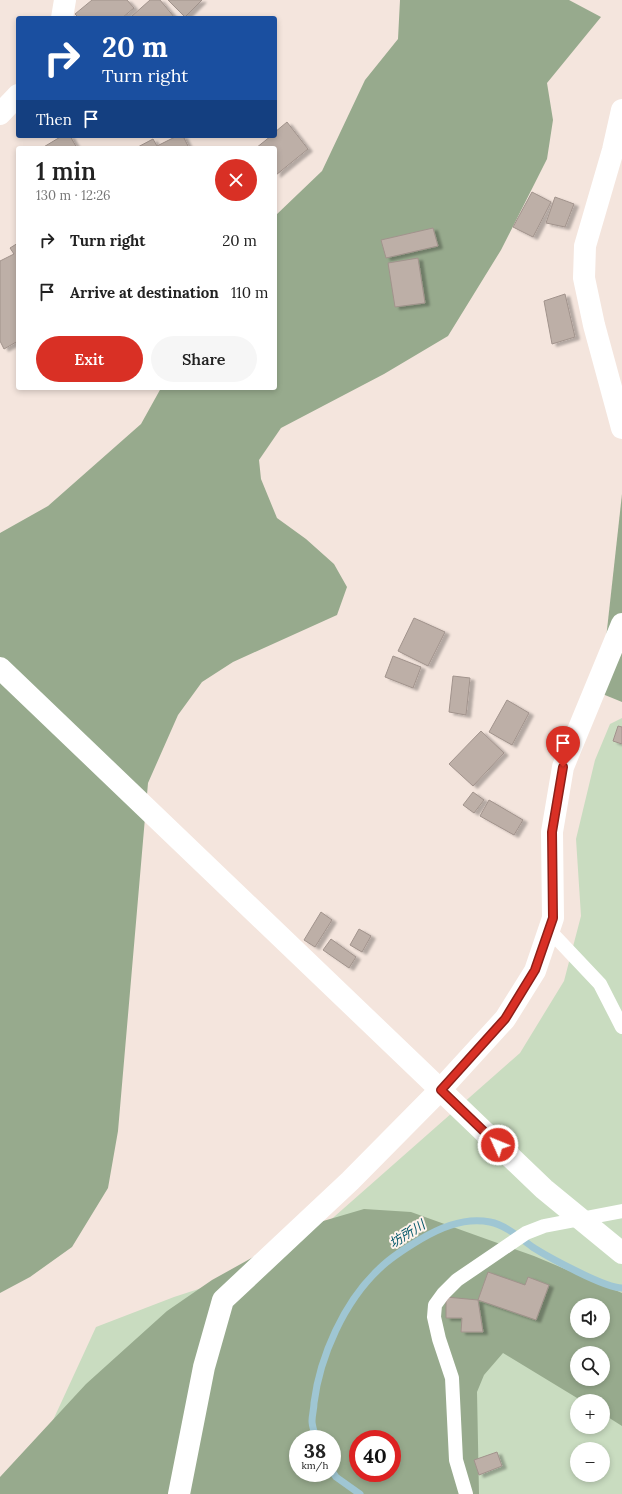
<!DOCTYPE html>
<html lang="en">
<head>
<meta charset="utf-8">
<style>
  :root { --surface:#fff; --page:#f6f6f6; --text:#222; --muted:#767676; --accent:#d93025 }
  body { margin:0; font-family:Lora,"Noto Sans JP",serif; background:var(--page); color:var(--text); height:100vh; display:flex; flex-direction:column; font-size:15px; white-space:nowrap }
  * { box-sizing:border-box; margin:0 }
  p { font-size:13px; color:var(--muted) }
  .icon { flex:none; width:22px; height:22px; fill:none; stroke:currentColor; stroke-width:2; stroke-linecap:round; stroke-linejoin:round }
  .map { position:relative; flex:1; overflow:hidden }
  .drawer { position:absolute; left:16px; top:146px; width:261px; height:244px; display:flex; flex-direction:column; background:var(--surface); border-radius:4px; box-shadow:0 2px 6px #0003 }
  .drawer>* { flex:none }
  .hud { position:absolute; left:16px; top:16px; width:261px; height:122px; border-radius:4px; box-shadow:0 2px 6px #0003; background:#1a4fa0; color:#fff; overflow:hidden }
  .fabs { position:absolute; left:570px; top:1298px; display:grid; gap:8px }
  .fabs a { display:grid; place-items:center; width:40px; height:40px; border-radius:50%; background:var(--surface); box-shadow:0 2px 6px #0003; font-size:20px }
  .speed { position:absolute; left:289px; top:1430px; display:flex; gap:8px; font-size:20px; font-weight:700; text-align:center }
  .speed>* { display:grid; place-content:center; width:52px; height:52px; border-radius:50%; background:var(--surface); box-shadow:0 2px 6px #0003; line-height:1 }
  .speed small { font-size:10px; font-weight:400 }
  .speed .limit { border:6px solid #d22; background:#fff; color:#111 }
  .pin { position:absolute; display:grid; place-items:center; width:34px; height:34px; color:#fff; margin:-41px -17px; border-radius:50% 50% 50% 0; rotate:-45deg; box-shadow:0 0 4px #0007 }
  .pin .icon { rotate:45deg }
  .me { position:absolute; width:44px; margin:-22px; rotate:314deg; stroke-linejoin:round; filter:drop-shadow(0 0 3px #0008) }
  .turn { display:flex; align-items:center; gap:14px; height:84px; padding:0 20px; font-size:18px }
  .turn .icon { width:52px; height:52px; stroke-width:2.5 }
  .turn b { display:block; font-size:28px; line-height:34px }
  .then { display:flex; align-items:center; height:38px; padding:0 20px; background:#0003; gap:8px; font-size:15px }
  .round { display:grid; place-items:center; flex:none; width:42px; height:42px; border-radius:21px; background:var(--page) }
  .summary { display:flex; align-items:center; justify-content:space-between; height:68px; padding:0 20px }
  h1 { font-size:24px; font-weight:600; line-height:30px }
  .action { display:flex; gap:8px; margin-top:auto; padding:8px 20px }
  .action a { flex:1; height:46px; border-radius:24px; background:var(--accent); color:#fff; font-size:16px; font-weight:600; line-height:46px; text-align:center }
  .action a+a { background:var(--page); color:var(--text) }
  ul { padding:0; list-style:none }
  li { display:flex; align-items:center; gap:12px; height:52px; padding:0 20px }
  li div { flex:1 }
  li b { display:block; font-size:15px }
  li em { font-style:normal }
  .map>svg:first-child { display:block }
  .green { fill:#c9dcc0; fill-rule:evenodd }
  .forest { fill:#97aa8d; fill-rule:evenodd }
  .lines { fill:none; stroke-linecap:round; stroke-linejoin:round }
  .stream { stroke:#9fc6d3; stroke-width:7 }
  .building { fill:#bdafa7; stroke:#a1938c; filter:url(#shadow) }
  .service { stroke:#fff; stroke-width:14 }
  .minor { stroke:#fff; stroke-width:22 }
  .tertiary { stroke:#fff; stroke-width:22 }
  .route-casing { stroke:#8d1f18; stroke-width:10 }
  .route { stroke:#d93025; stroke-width:7 }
  .labels { text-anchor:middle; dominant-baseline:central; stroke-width:4; stroke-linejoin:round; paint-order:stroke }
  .water-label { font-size:13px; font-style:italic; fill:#03576a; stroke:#fff3ec }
</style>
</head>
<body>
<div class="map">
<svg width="622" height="1494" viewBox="0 0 622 1494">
  <defs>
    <filter id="shadow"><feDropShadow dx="4.5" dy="2.5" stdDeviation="1" flood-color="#0004"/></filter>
  </defs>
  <rect width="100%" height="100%" fill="#f4e5dd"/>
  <path class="green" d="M 622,718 L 622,1494 L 19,1494 L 96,1327 L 174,1297 L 284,1261 L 520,1053 L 564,981 L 581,916 L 576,839 L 595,760 L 610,724 ZM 577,1305 L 603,1305 L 603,1331 L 577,1331 ZM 577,1353 L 603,1353 L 603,1379 L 577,1379 ZM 577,1401 L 603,1401 L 603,1427 L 577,1427 ZM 298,1439 L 332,1439 L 332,1473 L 298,1473 ZM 358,1439 L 392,1439 L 392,1473 L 358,1473 ZM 577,1449 L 603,1449 L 603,1475 L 577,1475 Z"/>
  <g class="forest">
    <polygon points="400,0 569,0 601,17 547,83 553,120 547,159 501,250 448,336 384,374 281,428 259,460 261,479 277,518 306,539 334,564 347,587 337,615 233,662 202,682 178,715 148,783 118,1131 108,1188 72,1247 30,1277 0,1293 0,533 48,506 141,424 161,388 275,388 275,216 322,171 365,80 398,39"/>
    <polygon points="622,494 622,702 600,693"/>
    <path d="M 364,1209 L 411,1212 L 534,1256 L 622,1293 L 622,1426 L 603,1414 L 603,1401 L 582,1401 L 503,1353 L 484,1375 L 477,1392 L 479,1494 L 0,1494 L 0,1477 L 86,1384 L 167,1311 L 212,1280 L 313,1224 ZM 577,1305 L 603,1305 L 603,1331 L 577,1331 ZM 577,1353 L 603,1353 L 603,1379 L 577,1379 ZM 298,1439 L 332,1439 L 332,1473 L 298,1473 ZM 358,1439 L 392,1439 L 392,1473 L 358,1473 Z"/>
  </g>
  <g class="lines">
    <g class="stream">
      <path d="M 316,1439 C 315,1433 312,1427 312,1421 C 312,1415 314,1409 314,1403 C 320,1356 344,1302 379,1269 C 391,1257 406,1248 421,1239 C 441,1227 466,1217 490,1222 C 506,1225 521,1239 534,1248 C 550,1258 605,1288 622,1288"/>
      <polyline points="332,1471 336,1477 360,1494"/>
    </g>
  </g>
  <g class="building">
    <polygon points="92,0 127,0 134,8 122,18 79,18 75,14"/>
    <polygon points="150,0 160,0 175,18 134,18 132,16"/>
    <polygon points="168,0 202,0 185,17"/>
    <polygon points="287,122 308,149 276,175 275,148 256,148 271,136 275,136 275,132"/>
    <polygon points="62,136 70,136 77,148 42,148"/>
    <polygon points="177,136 183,136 189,148 136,148 153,139 157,146"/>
    <polygon points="532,192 551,202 533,237 513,227"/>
    <polygon points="555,197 574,204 565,227 546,223"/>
    <polygon points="433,228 438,246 386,258 381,240"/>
    <polygon points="18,243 18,341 4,349 0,341 0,261 14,254 10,248"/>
    <polygon points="418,258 425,303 395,307 388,263"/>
    <polygon points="565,294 575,337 552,344 544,301"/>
    <polygon points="414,618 445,632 428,666 398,651"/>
    <polygon points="393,656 421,667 413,688 385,677"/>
    <polygon points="453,676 470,678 466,715 449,712"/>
    <polygon points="507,700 529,713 512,745 489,732"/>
    <polygon points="618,726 622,727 622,744 613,741"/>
    <polygon points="481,731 504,753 473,786 449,764"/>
    <polygon points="473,792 484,800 474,813 463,805"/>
    <polygon points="489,800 523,820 514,835 480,816"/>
    <polygon points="321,912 332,920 315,947 304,940"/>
    <polygon points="359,929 371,936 362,952 350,945"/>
    <polygon points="331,939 356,957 349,968 323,950"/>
    <polygon points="488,1272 525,1285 528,1277 549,1285 536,1320 478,1300"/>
    <polygon points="446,1297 478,1300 483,1332 461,1332 462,1318 446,1318"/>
    <polygon points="497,1452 502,1466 479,1475 474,1460"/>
  </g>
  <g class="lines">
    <g class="service">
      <polyline points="549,930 600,984 622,1027"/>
      <polyline points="466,1494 456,1460 452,1378 439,1339 434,1317 435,1305 443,1294 457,1280 526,1233 544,1226 622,1211"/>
    </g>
    <g class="minor">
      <polyline points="62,18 65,0"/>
      <polyline points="0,114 18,95"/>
      <polyline points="179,1494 204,1367 223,1300 350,1181 441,1089"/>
    </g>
    <g class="tertiary">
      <polyline points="622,110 613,150 585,246 584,278 594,325 622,428"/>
      <polyline points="0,668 544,1189 622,1253"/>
      <polyline points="441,1089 505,1019 535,971 553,918 552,832 563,767 622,624"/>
    </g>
  </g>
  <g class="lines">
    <g class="route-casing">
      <polyline id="route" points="498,1145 441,1090 505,1019 535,970 553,918 552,832 563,767"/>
    </g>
    <use href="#route" class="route"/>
  </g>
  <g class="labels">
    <g class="water-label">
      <text transform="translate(407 1234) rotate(-32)">坊所川</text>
    </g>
  </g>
</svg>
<div class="fabs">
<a><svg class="icon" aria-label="sound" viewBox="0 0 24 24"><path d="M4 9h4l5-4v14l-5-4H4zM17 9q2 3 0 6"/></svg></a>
<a><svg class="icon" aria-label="search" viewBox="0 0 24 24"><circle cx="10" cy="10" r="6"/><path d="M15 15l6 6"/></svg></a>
<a>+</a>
<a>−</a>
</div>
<div class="speed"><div>38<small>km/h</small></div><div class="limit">40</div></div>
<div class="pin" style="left:563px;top:767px;background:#d93025"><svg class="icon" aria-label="arrive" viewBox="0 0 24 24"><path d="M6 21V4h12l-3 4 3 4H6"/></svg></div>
<svg class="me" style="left:498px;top:1145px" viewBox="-20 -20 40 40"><circle r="17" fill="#d93025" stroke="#fff" stroke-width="3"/><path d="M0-11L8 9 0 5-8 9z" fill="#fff"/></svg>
<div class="hud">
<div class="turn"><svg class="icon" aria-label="right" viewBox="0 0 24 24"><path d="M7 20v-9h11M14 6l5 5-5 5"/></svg><div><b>20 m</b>Turn right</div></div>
<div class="then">Then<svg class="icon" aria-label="arrive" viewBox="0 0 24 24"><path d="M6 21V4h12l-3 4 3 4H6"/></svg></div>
</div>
<section class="drawer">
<div class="summary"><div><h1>1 min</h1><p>130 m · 12:26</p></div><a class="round" style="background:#d93025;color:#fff"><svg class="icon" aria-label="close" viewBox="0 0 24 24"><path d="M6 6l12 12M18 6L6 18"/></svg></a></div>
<ul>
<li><svg class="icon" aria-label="right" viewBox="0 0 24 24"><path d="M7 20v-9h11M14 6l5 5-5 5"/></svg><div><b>Turn right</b></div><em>20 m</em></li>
<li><svg class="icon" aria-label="arrive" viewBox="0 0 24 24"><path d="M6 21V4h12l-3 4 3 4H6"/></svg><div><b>Arrive at destination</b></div><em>110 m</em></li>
</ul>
<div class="action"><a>Exit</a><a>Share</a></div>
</section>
</div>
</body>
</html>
